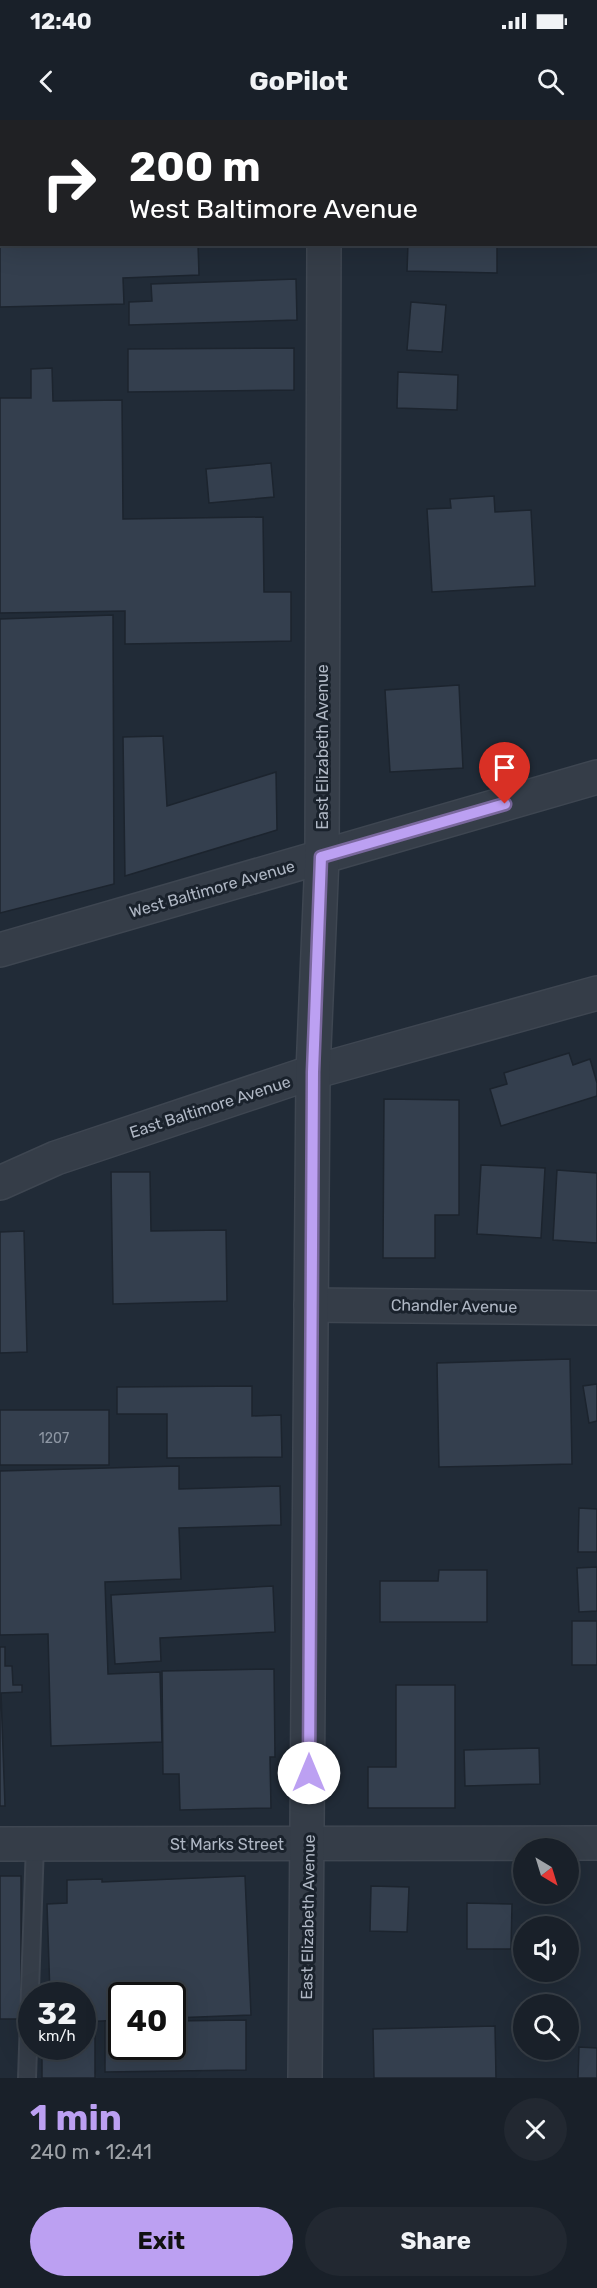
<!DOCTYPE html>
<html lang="en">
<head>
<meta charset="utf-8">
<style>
  :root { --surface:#192029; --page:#222831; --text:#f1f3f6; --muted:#9fa3a8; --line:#373e46; --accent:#bca0f2 }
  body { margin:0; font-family:Rubik,sans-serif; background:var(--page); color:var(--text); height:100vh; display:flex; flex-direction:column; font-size:22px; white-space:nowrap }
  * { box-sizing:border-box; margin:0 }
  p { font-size:20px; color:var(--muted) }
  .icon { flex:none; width:33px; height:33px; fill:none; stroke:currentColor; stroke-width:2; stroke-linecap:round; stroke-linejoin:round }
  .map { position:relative; height:1958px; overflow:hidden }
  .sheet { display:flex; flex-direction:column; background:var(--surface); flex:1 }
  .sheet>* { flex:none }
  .hud { position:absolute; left:0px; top:0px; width:597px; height:126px; box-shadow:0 6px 24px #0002,0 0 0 2px var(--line); background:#202124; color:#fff; overflow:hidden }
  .needle { width:39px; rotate:142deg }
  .buttons { position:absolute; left:513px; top:1718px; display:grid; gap:12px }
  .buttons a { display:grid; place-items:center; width:66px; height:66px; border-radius:50%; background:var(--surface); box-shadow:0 6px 24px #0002,0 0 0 2px var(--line); font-size:30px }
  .speed { position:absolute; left:18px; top:1862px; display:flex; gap:12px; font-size:30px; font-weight:700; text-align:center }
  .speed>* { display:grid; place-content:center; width:78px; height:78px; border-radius:50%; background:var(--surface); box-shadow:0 6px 24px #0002,0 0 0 2px var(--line); line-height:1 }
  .speed small { font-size:15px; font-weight:400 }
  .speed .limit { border:3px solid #111; border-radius:9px; background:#fff; color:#111 }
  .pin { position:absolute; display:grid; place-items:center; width:51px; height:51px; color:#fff; margin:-62px -26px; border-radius:50% 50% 50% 0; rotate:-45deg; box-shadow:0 0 6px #0007 }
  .pin .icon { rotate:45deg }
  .me { position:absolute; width:66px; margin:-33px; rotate:0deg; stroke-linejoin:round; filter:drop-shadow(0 0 4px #0008) }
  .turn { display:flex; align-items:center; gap:21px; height:126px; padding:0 30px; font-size:27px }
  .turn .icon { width:78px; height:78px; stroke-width:2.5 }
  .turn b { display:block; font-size:42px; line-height:51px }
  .round { display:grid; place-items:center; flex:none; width:63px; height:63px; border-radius:32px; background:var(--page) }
  .headline { display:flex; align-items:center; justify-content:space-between; height:102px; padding:0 30px }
  h1 { font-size:36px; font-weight:700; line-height:45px; color:var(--accent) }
  .cta { display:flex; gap:12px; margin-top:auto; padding:12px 30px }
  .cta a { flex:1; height:69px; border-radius:36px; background:var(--accent); color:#111; font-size:24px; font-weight:700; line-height:69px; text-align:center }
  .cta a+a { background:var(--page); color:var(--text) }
  .status { display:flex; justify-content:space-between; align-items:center; height:42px; padding:0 30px; background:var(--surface); direction:ltr }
  .status svg { height:16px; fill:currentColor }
  header { display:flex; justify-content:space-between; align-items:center; height:78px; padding:0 30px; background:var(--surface); font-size:27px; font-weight:700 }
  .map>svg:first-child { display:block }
  .building { fill:#343f4e; stroke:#1c242e; stroke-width:1.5 }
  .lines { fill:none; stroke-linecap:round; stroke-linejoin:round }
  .service-casing { stroke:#3e4651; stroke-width:20 }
  .minor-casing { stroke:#3e4651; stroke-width:36 }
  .tertiary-casing { stroke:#3e4651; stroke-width:36 }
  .service { stroke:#353d48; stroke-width:16 }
  .minor { stroke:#353d48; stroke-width:33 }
  .tertiary { stroke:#353d48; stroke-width:33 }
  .route-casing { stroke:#7a689d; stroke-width:15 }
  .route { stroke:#bca0f2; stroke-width:10 }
  .labels { text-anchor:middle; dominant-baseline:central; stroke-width:6; stroke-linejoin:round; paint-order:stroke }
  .number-label { font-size:14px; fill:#8e97a4 }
  .street-label { font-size:16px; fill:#afb7c4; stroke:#1a222c }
</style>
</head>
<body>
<div class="status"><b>12:40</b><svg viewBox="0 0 49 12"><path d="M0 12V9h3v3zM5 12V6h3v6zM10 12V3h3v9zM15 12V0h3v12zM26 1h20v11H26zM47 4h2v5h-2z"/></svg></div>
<header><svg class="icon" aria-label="back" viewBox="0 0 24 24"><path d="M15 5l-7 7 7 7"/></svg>GoPilot<svg class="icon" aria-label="search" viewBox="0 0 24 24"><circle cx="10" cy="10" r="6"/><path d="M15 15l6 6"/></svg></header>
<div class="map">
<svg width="597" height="1958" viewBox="0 0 597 1958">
  <rect width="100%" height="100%" fill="#212b37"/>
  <g class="building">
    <polygon points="0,0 125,0 2,2 2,16"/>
    <rect x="129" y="0" width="63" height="2"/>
    <polygon points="0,26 2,124 198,124 199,155 123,158 124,184 0,187"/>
    <polygon points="408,124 497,124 497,153 407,151"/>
    <polygon points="296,159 297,200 129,205 129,182 152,181 151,164"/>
    <polygon points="411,182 446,185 442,232 407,230"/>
    <polygon points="294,228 294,270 128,272 128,229"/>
    <polygon points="52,248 53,281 122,280 123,399 263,397 264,472 291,472 291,521 125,524 125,491 0,493 0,278 31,278 31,249"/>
    <polygon points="398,252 458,255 457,290 397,288"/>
    <polygon points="271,343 274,377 209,383 206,349"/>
    <polygon points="494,376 495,392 531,390 535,466 432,472 427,389 451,388 450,379"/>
    <polygon points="113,495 114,764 0,793 0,499"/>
    <polygon points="459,565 463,648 390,652 385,570"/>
    <polygon points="163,616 167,686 276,652 277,710 125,756 123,617"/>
    <polygon points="569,933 573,945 590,939 597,963 597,976 501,1006 490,969 507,964 504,953"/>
    <polygon points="384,979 459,980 459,1095 435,1095 435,1138 383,1138"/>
    <polygon points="481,1045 545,1048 541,1118 477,1114"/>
    <polygon points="557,1050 597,1053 597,1123 553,1120"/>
    <polygon points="111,1052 150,1052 151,1111 226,1110 227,1181 113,1184"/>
    <polygon points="24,1111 27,1232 0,1233 0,1112"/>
    <polygon points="570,1239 572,1344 439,1347 437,1243"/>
    <polygon points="597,1264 597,1301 589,1303 583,1266"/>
    <polygon points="252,1266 252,1296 281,1295 282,1337 167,1338 167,1294 117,1294 117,1267"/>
    <rect x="0" y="1290" width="109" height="55"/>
    <polygon points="179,1346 179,1369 280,1366 281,1405 179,1408 181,1459 105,1462 108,1554 160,1552 162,1622 51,1626 48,1514 0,1515 0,1351"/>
    <polygon points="579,1388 597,1389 597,1432 578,1432"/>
    <polygon points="597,1447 597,1491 579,1492 577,1448"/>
    <polygon points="439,1450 487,1450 487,1502 380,1502 380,1461 438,1461"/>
    <polygon points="273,1466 275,1512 160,1518 161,1541 115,1544 111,1475"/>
    <rect x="572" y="1501" width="25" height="44"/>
    <polygon points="0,1527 5,1527 5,1546 12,1546 13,1565 22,1565 22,1572 1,1573 5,1686 0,1686"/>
    <polygon points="274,1549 275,1637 270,1637 271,1688 180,1690 179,1654 163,1654 162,1551"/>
    <polygon points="396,1565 455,1565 455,1688 368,1688 368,1647 396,1647"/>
    <polygon points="539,1628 540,1664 465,1666 464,1630"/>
    <rect x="0" y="1756" width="21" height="143"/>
    <polygon points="245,1756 251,1895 172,1898 172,1875 122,1875 122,1900 82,1902 82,1875 50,1875 47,1784 67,1783 67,1760 102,1759 102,1762"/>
    <polygon points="371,1766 409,1767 407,1812 370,1811"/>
    <polygon points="467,1783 512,1784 511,1829 467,1829"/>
    <polygon points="246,1900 246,1950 105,1952 105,1901 122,1901 122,1926 172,1926 172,1901"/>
    <polygon points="495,1906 496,1958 374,1958 373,1909"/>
    <polygon points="82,1913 95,1913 95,1958 42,1958 42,1926 82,1926"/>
    <polygon points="579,1927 597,1928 597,1958 578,1958"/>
  </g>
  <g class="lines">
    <g class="service-casing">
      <polyline id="service" points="27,1958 35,1724"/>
    </g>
    <g class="minor-casing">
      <g id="minor">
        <polyline points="0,830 597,657"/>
        <polyline points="0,1063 56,1038 313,952 597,873"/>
        <polyline points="311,1185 597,1188"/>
        <polyline points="0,1724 597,1723"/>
      </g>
    </g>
    <g class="tertiary-casing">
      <g id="tertiary">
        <polyline points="324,2 324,0"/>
        <polyline points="305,1958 313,952 322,737 324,124"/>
      </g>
    </g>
    <use href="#service" class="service"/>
    <use href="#minor" class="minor"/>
    <use href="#tertiary" class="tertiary"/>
  </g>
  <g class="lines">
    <g class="route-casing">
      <polyline id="route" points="309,1653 313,952 321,737 505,684"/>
    </g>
    <use href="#route" class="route"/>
  </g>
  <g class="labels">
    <g class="number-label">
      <text x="54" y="1318">1207</text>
    </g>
    <g class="street-label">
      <text transform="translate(322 627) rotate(-90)">East Elizabeth Avenue</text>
      <text transform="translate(212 769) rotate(-16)">West Baltimore Avenue</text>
      <text transform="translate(210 987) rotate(-18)">East Baltimore Avenue</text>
      <text transform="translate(454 1186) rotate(1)">Chandler Avenue</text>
      <text x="227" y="1724">St Marks Street</text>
      <text transform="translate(308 1797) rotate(-89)">East Elizabeth Avenue</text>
    </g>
  </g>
</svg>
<div class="buttons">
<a><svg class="needle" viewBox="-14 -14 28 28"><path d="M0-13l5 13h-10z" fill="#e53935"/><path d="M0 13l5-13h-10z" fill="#9fa3a8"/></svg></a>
<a><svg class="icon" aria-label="sound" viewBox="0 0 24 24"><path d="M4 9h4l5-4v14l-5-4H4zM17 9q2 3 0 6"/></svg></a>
<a><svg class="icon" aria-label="search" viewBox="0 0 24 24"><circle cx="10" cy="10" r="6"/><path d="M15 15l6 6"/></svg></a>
</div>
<div class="speed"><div>32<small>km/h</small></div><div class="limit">40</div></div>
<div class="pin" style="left:505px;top:684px;background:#d93025"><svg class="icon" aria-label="arrive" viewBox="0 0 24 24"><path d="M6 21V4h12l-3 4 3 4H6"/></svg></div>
<svg class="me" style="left:309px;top:1653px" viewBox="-20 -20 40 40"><circle r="19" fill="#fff"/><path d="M0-13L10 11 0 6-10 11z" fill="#bca0f2"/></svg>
<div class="hud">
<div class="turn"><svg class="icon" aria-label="right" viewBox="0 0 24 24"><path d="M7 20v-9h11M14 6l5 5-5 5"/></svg><div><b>200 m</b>West Baltimore Avenue</div></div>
</div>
</div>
<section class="sheet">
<div class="headline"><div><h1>1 min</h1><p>240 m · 12:41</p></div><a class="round"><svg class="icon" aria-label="close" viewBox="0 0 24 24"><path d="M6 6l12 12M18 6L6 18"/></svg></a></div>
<div class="cta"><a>Exit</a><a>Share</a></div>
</section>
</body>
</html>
